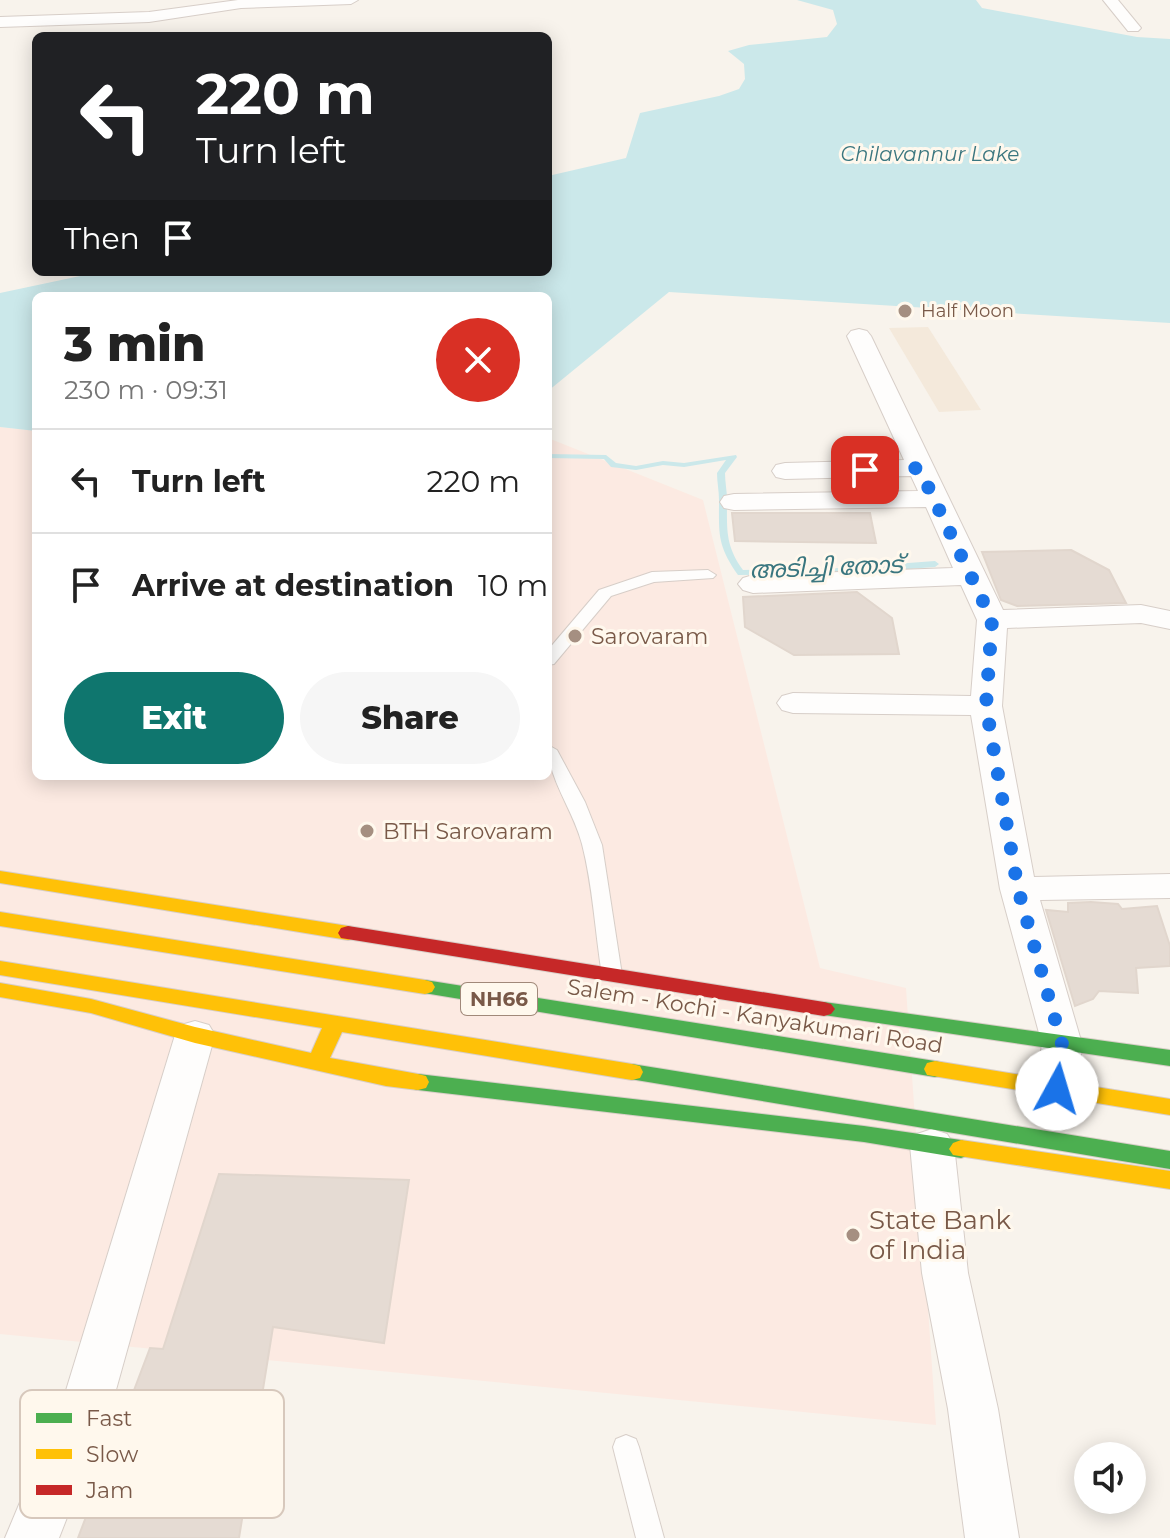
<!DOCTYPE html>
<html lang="en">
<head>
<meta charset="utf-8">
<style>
  :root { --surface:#fff; --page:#f6f6f6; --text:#222; --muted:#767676; --line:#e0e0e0; --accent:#0f766e }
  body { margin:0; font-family:Montserrat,"Noto Sans Malayalam",sans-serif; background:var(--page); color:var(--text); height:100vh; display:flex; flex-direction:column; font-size:30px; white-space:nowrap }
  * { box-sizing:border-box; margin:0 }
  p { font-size:26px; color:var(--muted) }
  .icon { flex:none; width:44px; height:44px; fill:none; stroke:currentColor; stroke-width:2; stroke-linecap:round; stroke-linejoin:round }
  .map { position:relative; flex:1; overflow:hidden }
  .side { position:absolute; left:32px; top:292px; width:520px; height:488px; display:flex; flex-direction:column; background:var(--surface); border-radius:12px; box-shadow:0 4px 20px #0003 }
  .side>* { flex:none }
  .hud { position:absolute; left:32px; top:32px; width:520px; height:244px; border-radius:12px; box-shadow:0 4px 20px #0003; background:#202124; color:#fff; overflow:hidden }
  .controls { position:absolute; left:1074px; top:1442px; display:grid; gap:16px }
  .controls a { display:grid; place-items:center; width:72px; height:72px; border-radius:50%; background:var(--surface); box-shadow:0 4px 20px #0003; font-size:40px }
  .pin { position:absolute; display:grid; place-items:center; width:68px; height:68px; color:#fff; margin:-34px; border-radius:16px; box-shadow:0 4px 12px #0006 }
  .me { position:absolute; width:88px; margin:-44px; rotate:6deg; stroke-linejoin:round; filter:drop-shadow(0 0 6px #0008) }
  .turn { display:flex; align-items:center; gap:28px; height:168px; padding:0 32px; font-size:36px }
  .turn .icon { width:104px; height:104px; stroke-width:2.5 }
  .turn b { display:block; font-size:56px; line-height:68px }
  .then { display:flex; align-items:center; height:76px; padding:0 32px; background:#0003; gap:16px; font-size:30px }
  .round { display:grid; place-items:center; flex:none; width:84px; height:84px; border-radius:42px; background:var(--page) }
  .head { display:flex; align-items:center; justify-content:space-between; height:136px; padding:0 32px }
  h1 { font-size:48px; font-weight:800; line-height:60px }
  .cta { display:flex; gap:16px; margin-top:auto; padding:16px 32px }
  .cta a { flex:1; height:92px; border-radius:48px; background:var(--accent); color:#fff; font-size:32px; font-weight:800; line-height:92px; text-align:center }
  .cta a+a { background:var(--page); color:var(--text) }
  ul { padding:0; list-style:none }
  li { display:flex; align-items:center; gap:24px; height:104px; padding:0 32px; border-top:2px solid var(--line) }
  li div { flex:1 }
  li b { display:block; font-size:30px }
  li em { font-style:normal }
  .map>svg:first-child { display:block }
  .residential { fill:#f4e9db }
  .commercial { fill:#fceae2 }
  .water { fill:#cbe8ea }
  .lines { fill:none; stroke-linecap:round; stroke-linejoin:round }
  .stream { fill:#cbe8ea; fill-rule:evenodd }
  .building { fill:#e5dbd3; stroke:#e1d6cd; stroke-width:2 }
  .lane-casing { stroke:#d7cec8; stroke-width:2 }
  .street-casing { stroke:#d7cec8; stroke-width:2 }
  .fast-casing { stroke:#d8cec7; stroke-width:2 }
  .slow-casing { stroke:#d8cec7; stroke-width:2 }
  .jam-casing { stroke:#d8cec7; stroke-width:2 }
  .lane { fill:#fefdfc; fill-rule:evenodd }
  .street { fill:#fefdfc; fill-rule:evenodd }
  .fast { fill:#4caf50; fill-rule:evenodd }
  .slow { fill:#ffc107; fill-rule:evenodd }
  .jam { fill:#c62828; fill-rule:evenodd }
  .route { stroke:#1a73e8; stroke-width:14; stroke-dasharray:0 25.2 }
  .poi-dot { fill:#a58f81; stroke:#fff8ed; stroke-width:3 }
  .labels { text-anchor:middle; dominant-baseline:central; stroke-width:6; stroke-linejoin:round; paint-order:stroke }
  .far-poi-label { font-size:18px; fill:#795948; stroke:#fff8ed; text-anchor:start }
  .far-water-label { font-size:20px; font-style:italic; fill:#3a767f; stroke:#fff8ed }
  .shield { fill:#fff8ed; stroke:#a1897a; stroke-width:2 }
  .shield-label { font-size:20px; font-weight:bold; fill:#795948 }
  .poi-label { font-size:22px; fill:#795948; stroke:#fff8ed; text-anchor:start }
  .street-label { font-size:22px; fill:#795948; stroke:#fff8ed }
  .water-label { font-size:24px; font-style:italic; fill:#3a767f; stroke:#fff8ed }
  .near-poi-label { font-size:26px; fill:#795948; stroke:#fff8ed; text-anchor:start }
  .key { fill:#fff8ed; stroke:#d7c8bc; stroke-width:2 }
  .key-label { font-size:22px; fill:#795948 }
</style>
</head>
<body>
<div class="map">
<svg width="1170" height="1538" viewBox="0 0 1170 1538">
  <rect width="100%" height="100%" fill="#f8f3ec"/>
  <polygon class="residential" points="928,327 981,410 939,412 889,328"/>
  <polygon class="commercial" points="0,427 36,431 36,776 548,776 548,438 703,500 820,968 906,988 936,1425 0,1334"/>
  <polygon class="water" points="797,0 976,0 982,8 1137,37 1170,39 1170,323 669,292 548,391 548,296 36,296 36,431 0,427 0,293 99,272 548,272 548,176 626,158 640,113 719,96 739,89 745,79 744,64 728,51 749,45 827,37 837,24 833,10"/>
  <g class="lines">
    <path class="stream" d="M 548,454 L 606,455 L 616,463 L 636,466 L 663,461 L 684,463 L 736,455 L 737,457 L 725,473 C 725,482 727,491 727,500 C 727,529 725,545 743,570 L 841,568 L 935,561 L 939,564 L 935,567 L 841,574 L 738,575 C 717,545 719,534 719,500 C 719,491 717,482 717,473 L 726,460 L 684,467 L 663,465 L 636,470 L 611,467 L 604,459 L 548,458 Z"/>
  </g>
  <g class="building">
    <polygon points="732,513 870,513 876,543 735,541"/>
    <polygon points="1071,550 1109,570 1126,603 1017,606 1001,600 982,552"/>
    <polygon points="857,592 892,618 899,654 794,655 745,627 743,597"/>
    <polygon points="1091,902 1118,904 1122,909 1157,906 1170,946 1170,966 1136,968 1138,993 1099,991 1093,999 1075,1006 1046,910 1068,912 1068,903"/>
    <polygon points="219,1174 409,1180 384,1343 273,1327 239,1538 78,1538 150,1348 163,1349"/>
  </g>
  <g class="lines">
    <g class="lane-casing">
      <g id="lane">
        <polygon points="708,570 716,575 713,578 654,582 611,596 554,664 548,665 548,650 599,590 652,572"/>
        <path d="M 548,745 L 557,750 L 585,802 L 602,845 L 622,975 L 619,980 L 605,980 L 602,975 C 595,932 593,886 582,844 C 573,809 548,780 548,745 Z"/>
        <polygon points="626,1435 636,1439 639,1447 664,1538 636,1538 613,1447 616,1439"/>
      </g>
    </g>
    <g class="street-casing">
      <g id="street">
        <polygon points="238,0 358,0 351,4 241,8 149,22 0,27 0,17 149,12"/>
        <polygon points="1103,0 1118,0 1141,28 1138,31 1128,31"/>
        <polygon points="859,329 867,331 871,336 1003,610 1141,605 1170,611 1170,629 1141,623 1007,628 1002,706 1034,877 1170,874 1170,898 1040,900 1082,1044 1078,1089 1072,1100 1057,1104 1042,1100 1036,1089 1042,1044 1000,889 971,715 793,713 782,710 777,703 782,696 793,693 971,696 977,620 961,585 753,593 743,590 738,584 743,578 753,575 953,568 926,507 734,510 724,508 720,502 724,496 734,494 918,491 911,476 785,479 776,477 772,471 776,465 785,463 904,460 847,336 851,331"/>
        <polygon points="195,1021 209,1025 215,1035 114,1397 59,1538 5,1538 64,1397 175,1035 181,1025"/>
        <polygon points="932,1129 947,1134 954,1145 968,1273 998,1409 1019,1538 965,1538 948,1409 922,1273 910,1145 917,1134"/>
      </g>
    </g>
    <g class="fast-casing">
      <g id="fast">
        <polygon points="425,980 935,1061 943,1063 946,1069 943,1075 935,1077 418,992 415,987 418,982"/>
        <polygon points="824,1002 1170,1050 1170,1066 817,1014 813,1009 817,1004"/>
        <polygon points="632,1064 1170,1151 1170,1169 624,1078 621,1072 624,1066"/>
        <polygon points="418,1074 864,1126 961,1140 969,1143 973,1149 969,1155 961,1158 864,1142 418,1090 410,1088 407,1082 410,1076"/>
      </g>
    </g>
    <g class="slow-casing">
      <g id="slow">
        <polygon points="0,871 348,926 355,928 358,933 355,938 348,940 0,883"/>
        <polygon points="0,912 425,980 432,982 435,987 432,992 425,994 0,926"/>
        <polygon points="0,961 632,1064 640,1066 643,1072 640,1078 632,1080 342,1032 330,1058 418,1074 426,1076 429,1082 426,1088 418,1090 386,1086 195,1043 91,1013 0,997 0,983 91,999 195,1027 311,1053 322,1028 0,975"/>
        <polygon points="935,1061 1170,1099 1170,1115 927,1075 924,1069 927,1063"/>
        <polygon points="961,1140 1170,1171 1170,1189 953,1155 949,1149 953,1143"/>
      </g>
    </g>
    <g class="jam-casing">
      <polygon id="jam" points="348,926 824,1002 831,1004 835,1009 831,1014 824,1016 341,938 338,933 341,928"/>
    </g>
    <use href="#lane" class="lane"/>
    <use href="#street" class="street"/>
    <use href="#fast" class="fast"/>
    <use href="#slow" class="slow"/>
    <use href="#jam" class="jam"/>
  </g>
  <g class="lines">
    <polyline class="route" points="865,470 919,468 992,620 986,706 1018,889 1062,1044 1057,1089"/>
  </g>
  <g class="poi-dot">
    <circle cx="905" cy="311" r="8"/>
    <circle cx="575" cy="636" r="8"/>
    <circle cx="367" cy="831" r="8"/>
    <circle cx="853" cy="1235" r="8"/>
  </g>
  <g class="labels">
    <g class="far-poi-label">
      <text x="921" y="311">Half Moon</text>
    </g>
    <g class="far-water-label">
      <text x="930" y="154">Chilavannur Lake</text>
    </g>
    <rect class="shield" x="461" y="983" width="76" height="32" rx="6"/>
    <g class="shield-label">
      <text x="499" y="999">NH66</text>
    </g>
    <g class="poi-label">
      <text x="591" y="636">Sarovaram</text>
      <text x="383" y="831">BTH Sarovaram</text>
    </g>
    <g class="street-label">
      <text transform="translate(755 1016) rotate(9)">Salem - Kochi - Kanyakumari Road</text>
    </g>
    <g class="water-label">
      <text transform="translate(826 567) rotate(-2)">അടിച്ചി തോട്</text>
    </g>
    <g class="near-poi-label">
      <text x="869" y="1220">State Bank<tspan x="869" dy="30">of India</tspan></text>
    </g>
  </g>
  <rect x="20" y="1390" width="264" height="128" rx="12" class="key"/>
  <rect x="36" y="1413" width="36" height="10" fill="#4caf50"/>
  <rect x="36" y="1449" width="36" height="10" fill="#ffc107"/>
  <rect x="36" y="1485" width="36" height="10" fill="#c62828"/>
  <g class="key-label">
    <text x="86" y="1426">Fast</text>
    <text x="86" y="1462">Slow</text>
    <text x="86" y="1498">Jam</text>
  </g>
</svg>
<div class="controls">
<a><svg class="icon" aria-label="sound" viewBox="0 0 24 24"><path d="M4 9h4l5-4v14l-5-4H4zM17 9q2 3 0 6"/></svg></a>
</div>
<div class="pin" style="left:865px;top:470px;background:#d93025"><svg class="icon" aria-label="arrive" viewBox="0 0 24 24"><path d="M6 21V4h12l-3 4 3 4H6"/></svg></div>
<svg class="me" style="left:1057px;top:1089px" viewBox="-20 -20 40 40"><circle r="19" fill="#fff"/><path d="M0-13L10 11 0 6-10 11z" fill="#1a73e8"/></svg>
<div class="hud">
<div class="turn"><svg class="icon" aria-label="left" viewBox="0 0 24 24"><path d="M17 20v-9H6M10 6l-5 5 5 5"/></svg><div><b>220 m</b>Turn left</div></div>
<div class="then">Then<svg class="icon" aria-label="arrive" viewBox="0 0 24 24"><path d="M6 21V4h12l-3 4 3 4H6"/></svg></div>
</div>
<section class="side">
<div class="head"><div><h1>3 min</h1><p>230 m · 09:31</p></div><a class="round" style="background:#d93025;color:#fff"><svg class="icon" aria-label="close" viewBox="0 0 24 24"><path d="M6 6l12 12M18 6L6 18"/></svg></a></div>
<ul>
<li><svg class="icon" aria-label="left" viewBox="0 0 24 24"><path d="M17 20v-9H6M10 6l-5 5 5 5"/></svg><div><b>Turn left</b></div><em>220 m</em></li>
<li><svg class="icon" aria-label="arrive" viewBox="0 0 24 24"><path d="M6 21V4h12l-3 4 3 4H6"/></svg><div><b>Arrive at destination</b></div><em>10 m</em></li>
</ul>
<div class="cta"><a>Exit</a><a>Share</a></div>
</section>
</div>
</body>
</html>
